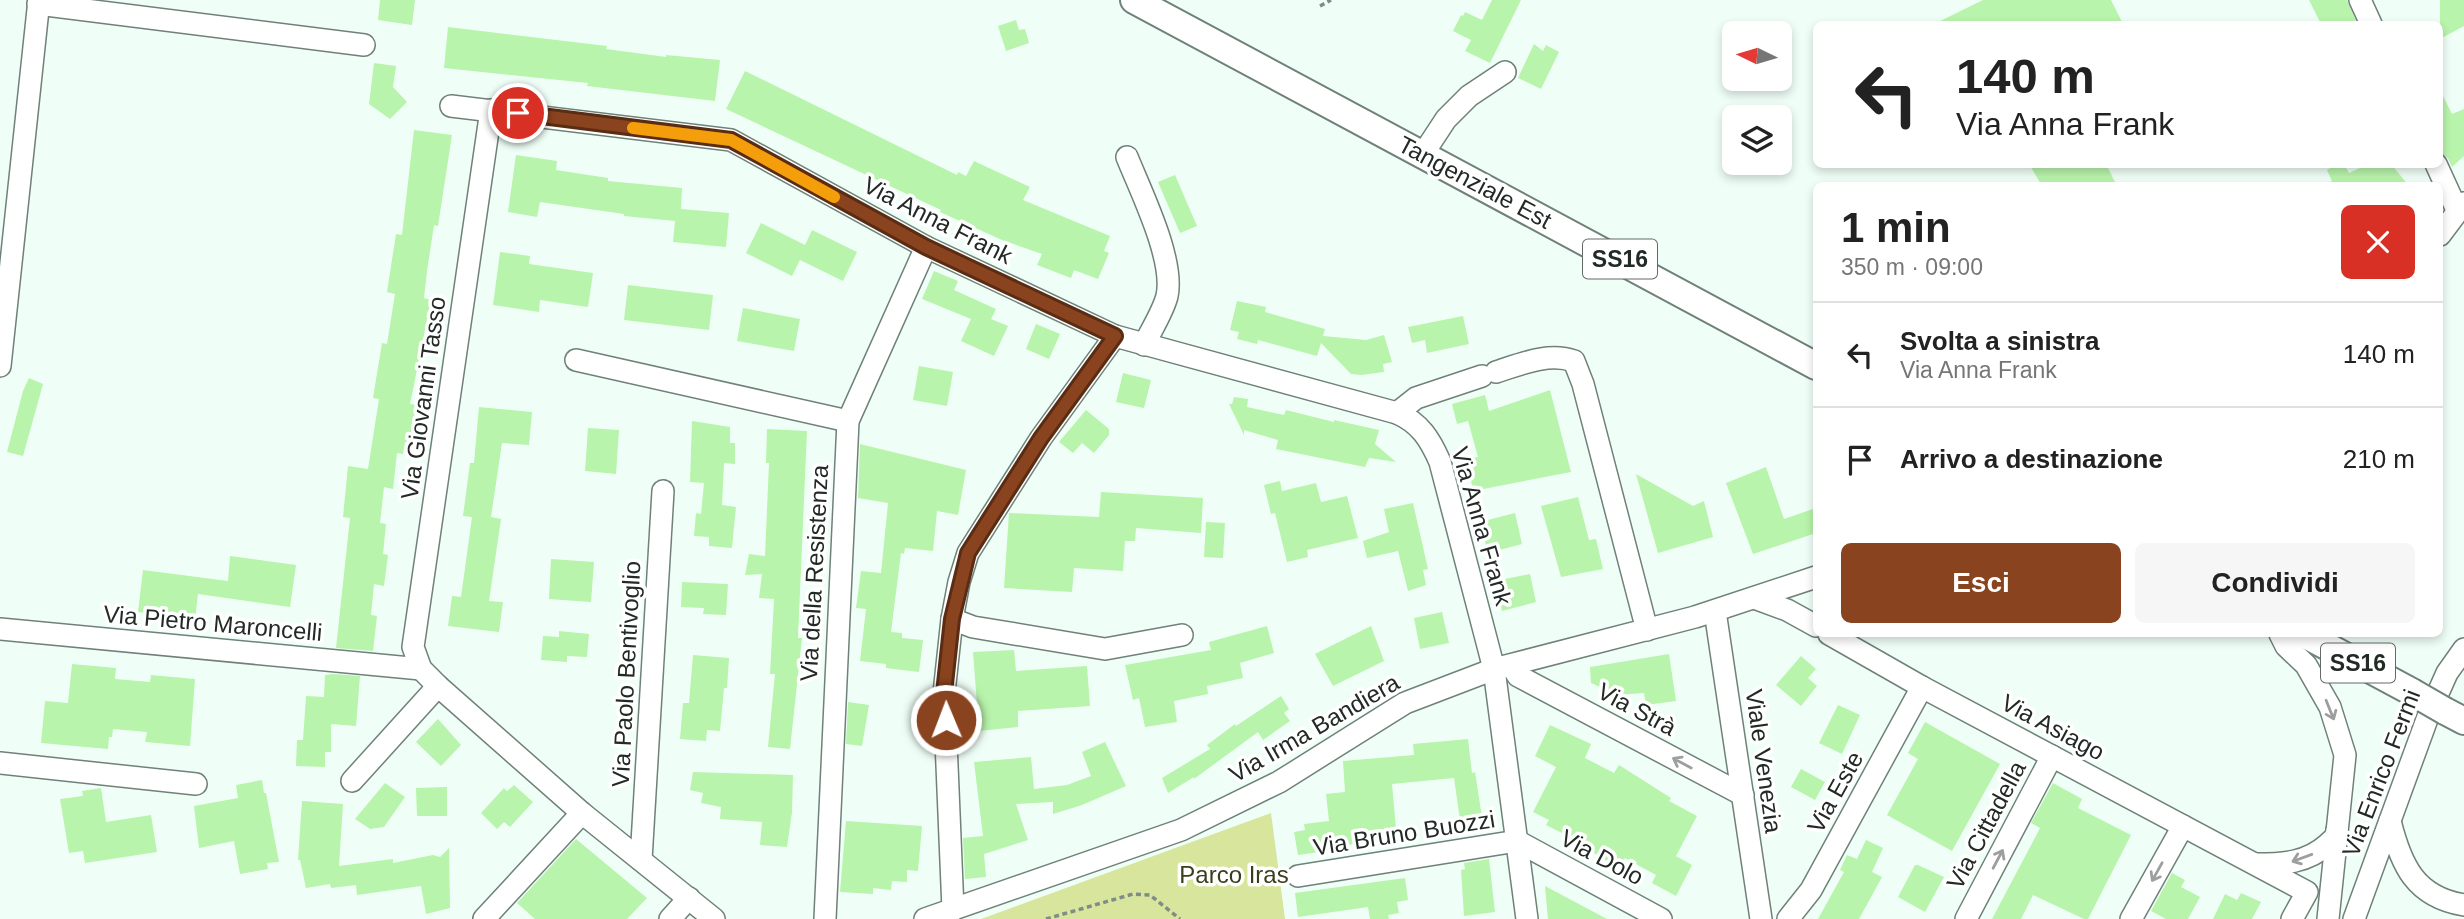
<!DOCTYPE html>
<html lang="it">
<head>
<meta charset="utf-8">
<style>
  :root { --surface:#fff; --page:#f6f6f6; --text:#222; --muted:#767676; --line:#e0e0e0; --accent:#89431e }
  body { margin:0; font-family:Arial,sans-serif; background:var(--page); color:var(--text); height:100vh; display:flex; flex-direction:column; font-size:26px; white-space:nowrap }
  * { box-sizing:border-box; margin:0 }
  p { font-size:23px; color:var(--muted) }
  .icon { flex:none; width:38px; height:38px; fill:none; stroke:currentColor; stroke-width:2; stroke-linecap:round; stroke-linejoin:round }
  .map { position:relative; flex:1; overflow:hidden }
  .panel { position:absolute; left:1813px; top:182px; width:630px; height:455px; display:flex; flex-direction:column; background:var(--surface); border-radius:10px; box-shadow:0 4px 10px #0003 }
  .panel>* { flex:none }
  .hud { position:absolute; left:1813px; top:21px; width:630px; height:147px; border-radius:10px; box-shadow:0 4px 10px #0003; background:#fff; color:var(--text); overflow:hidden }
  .needle { width:46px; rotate:275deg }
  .controls { position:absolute; left:1722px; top:21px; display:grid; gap:14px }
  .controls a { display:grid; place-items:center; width:70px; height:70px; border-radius:10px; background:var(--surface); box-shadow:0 4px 10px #0003; font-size:35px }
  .pin { position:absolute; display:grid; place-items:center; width:60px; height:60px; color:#fff; margin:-30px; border:4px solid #fff; border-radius:50%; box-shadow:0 2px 7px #0007 }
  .me { position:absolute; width:77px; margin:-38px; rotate:359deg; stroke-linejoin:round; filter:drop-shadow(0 0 5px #0008) }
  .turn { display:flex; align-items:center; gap:24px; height:147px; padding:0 28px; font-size:32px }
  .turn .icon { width:91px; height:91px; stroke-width:2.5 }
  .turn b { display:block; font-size:49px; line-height:60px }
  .round { display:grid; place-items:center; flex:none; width:74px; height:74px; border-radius:10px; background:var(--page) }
  .summary { display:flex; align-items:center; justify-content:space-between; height:119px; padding:0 28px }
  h1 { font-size:42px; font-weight:600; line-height:52px }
  .cta { display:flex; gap:14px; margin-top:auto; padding:14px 28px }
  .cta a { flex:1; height:80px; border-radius:10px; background:var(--accent); color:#fff; font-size:28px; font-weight:600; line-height:80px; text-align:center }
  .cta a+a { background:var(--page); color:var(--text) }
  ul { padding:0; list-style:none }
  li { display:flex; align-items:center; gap:21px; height:105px; padding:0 28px; border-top:2px solid var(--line) }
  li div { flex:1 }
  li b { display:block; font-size:26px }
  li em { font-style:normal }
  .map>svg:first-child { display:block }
  .green { fill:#d8e59d }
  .building { fill:#b8f4ab }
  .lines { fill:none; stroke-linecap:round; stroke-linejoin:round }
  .minor-casing { stroke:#6f8178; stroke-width:24 }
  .major-casing { stroke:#6f8178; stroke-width:30 }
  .path { stroke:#808c86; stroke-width:3.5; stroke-dasharray:5 3.5; stroke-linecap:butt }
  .minor { stroke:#fff; stroke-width:21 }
  .major { stroke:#fff; stroke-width:26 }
  .major-bridge-casing { stroke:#6f8178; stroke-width:30; stroke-linecap:butt }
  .major-bridge { stroke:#fff; stroke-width:26 }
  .oneway { stroke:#9c9f9d }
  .route-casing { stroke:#592c14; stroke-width:18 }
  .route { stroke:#89431e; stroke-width:12 }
  .slow { stroke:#f59e0b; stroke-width:12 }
  .labels { text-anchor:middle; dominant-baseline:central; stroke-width:7; stroke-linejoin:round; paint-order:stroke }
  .shield { fill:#fff; stroke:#646a67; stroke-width:2 }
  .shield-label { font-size:23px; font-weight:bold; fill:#222a26 }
  .street-label { font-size:24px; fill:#222a26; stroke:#fff }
  .park-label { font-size:24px; fill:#3a3f1a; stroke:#fff }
</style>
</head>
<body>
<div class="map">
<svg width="2464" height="919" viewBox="0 0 2464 919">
  <rect width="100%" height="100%" fill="#effff7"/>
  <polygon class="green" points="1271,813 1285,919 981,919"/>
  <g class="building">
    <polygon points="380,0 415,0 412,25 378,20"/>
    <polygon points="1492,0 1521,0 1490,63 1465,51 1471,40 1453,31 1461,15 1463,16 1465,12 1482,20"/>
    <polygon points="1983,0 2111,0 2123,24 1934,24"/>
    <polygon points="2309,0 2347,0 2357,24 2321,24"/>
    <polygon points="2440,0 2464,0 2464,26 2440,39"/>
    <polygon points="1016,20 1019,30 1025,29 1029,43 1006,51 998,26"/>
    <polygon points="448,27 607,46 606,49 666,57 666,55 720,60 715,101 587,86 588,83 444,68"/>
    <polygon points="1534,44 1543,51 1546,45 1559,52 1541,89 1518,78"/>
    <polygon points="374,63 396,66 393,87 407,102 390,119 369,104"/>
    <polygon points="745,71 957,175 958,172 966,176 974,161 1030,187 1023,200 1110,236 1104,251 1109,253 1098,279 1074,270 1071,278 1037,265 1042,254 1002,240 940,212 941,210 726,109"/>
    <polygon points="2440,90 2452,114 2464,109 2464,156 2452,167 2448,158 2440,152"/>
    <polygon points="414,130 452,135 438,226 434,225 427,271 424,298 431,300 410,404 416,405 409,442 405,442 403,454 397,453 393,489 384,487 380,523 386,524 383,554 388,555 384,586 374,584 371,615 377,616 373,651 336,648 350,518 343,517 348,466 368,469 379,399 373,398 382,343 387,344 395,294 387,292 396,234 402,235"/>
    <polygon points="516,155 557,161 556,170 608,178 608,181 682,188 681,209 729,213 726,247 673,242 675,221 624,216 624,214 540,202 537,217 508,212"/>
    <polygon points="2029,164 2106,164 2117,186 2042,186"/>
    <polygon points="2337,164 2344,164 2349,173 2369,164 2391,164 2409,186 2322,186 2332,181 2327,170"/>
    <polygon points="1175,175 1197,226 1180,233 1158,182"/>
    <polygon points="761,223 805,245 812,230 857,252 843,281 800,260 792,276 746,253"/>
    <polygon points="500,252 530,256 529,264 593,273 588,307 540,300 539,312 493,305"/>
    <polygon points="934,271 958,281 954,290 996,309 991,319 1008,326 994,356 961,341 971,319 922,299"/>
    <polygon points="628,285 713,295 709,330 624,320"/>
    <polygon points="1237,301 1266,307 1265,312 1325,329 1323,336 1366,340 1384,335 1392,362 1383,364 1384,372 1361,375 1351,374 1321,343 1317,356 1258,340 1257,344 1237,339 1239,332 1230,330"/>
    <polygon points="743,308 800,319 794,351 737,341"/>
    <polygon points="1463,316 1469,344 1427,353 1425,340 1412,343 1408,327"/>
    <polygon points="1036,324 1060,334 1049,359 1026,349"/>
    <polygon points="919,366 953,372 947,406 913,400"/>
    <polygon points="1123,373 1151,380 1144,408 1116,402"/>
    <polygon points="29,378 43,384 23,456 7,452 23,391"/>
    <polygon points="1550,390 1571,472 1473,491 1467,459 1478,457 1468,421 1457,424 1452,404 1485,395 1489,411"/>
    <polygon points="1234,397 1248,399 1247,407 1284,415 1286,410 1334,422 1334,420 1379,430 1375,444 1396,462 1369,458 1365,467 1276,449 1278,440 1244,430 1244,435 1229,404 1232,404"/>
    <polygon points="479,407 532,412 529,445 502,443 491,517 501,519 489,601 503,602 499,632 448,626 452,596 461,597 472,517 463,516 470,463 474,463"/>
    <polygon points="1086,410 1109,429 1109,435 1094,453 1082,443 1073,453 1059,442"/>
    <polygon points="692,421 730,427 730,443 735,443 735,464 724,463 722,505 736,507 732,548 709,546 709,537 694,536 696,513 701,514 704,483 690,482"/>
    <polygon points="588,428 619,430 616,474 585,471"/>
    <polygon points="767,429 807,431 798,638 802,638 790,749 768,747 775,674 770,674 774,599 759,598 762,574 745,575 749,554 765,556 769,463 766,463"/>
    <polygon points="860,444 966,470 958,515 937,511 933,551 905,548 904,554 901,553 891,632 902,633 902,638 923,640 919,672 886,668 886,664 860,661 866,609 856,608 861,571 881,573 888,503 858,498"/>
    <polygon points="1766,467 1784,519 1816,508 1816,533 1753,554 1726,483"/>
    <polygon points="1636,474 1693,506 1704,501 1713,537 1658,553"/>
    <polygon points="1280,481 1282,491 1316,483 1321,502 1347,496 1358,538 1307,550 1308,557 1287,562 1275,513 1271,514 1264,485"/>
    <polygon points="1101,492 1203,498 1201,533 1136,528 1135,541 1125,541 1123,571 1074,568 1072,592 1004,588 1009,513 1099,517"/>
    <polygon points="1578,497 1589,540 1596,539 1603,569 1561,577 1541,506"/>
    <polygon points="1413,503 1428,569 1423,570 1426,585 1408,591 1398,551 1367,558 1363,541 1389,532 1384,509"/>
    <polygon points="1515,513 1522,544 1488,553 1480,522"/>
    <polygon points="1206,522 1225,523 1223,558 1204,557"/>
    <polygon points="230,556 296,565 290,607 198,594 195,619 138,612 143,570 228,581"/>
    <polygon points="551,559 594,562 591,602 549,599"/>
    <polygon points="1530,574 1536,602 1502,611 1495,581"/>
    <polygon points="682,582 728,584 726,615 703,614 704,608 681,607"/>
    <polygon points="1442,612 1449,643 1420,649 1414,618"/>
    <polygon points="1267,626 1274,653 1240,663 1243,678 1207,686 1208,694 1174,701 1177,722 1145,727 1139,698 1133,700 1125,665 1211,650 1209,642"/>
    <polygon points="1371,626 1384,661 1333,686 1315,654"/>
    <polygon points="559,631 589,634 587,657 567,656 567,662 541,660 543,636 559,637"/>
    <polygon points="1014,650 1016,671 1087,666 1090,706 1018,711 1018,727 979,731 973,652"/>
    <polygon points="1669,654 1676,701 1646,705 1644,693 1618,695 1591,683 1590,667"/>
    <polygon points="693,655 729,658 727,688 724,688 720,731 707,730 706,741 680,739 683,703 689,703"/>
    <polygon points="1801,656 1816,669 1808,678 1817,686 1801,706 1776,685"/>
    <polygon points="72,664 116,668 115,679 150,682 151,675 195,679 190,746 145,742 147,732 113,729 112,737 109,737 108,749 41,743 45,701 68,703"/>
    <polygon points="333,674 360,676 356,726 331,724 331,752 325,752 325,767 296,766 297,740 303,740 306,696 324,697 325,675"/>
    <polygon points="1281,696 1289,709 1284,713 1290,721 1263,740 1258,732 1194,779 1194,777 1168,793 1162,778 1210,749 1207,745 1235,724 1236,726"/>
    <polygon points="848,702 869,705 862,746 846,744"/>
    <polygon points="1838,705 1860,715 1842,754 1819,743"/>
    <polygon points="438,719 461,745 441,766 416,742"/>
    <polygon points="1925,722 2000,764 1952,851 1887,815 1918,759 1908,753"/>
    <polygon points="1550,725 1591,744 1585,758 1614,773 1619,765 1671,798 1669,801 1697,816 1676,856 1692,865 1676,896 1652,883 1656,875 1625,858 1618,868 1588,849 1590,847 1546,825 1549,820 1533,812 1556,767 1535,756"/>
    <polygon points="1468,739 1472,773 1475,772 1482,817 1460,820 1454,778 1392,784 1397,840 1345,845 1346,848 1298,855 1294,832 1305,830 1304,824 1329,821 1326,794 1345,792 1343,761 1414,755 1413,744"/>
    <polygon points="1105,742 1126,786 1082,805 1053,814 1053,802 1016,804 1028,840 984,854 986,877 965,879 963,838 983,836 974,762 1031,757 1034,789 1067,785 1091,776 1082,752"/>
    <polygon points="1801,769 1825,782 1815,800 1791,787"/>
    <polygon points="693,772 793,775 792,812 787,847 760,845 762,822 720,819 721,807 701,803 703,793 690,790"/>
    <polygon points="262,780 264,793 266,793 279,862 267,863 268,869 240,874 234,841 199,848 194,806 238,798 236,785"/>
    <polygon points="385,783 405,797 384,827 370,829 355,819"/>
    <polygon points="2053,783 2082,799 2078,808 2131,835 2088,919 2084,919 2033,895 2021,919 1992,919 2040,828 2031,823"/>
    <polygon points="514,785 533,802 510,827 504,822 497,829 481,813 504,788 507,791"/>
    <polygon points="447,787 447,816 417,816 416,788"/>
    <polygon points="101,788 106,822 151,815 157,852 85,863 83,851 69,853 60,799 83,796 82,791"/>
    <polygon points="302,801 343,804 339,866 393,859 393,863 433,855 440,857 449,848 450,908 426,914 421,886 357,895 356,885 331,888 330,884 306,888 300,860 298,860"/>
    <polygon points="846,821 922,826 918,871 907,870 907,882 892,881 891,890 873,888 873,894 840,892"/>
    <polygon points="576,839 647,898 627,919 535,919 517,903"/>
    <polygon points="1866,840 1883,848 1872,872 1882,877 1859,919 1818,919 1844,872 1840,870 1847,855 1857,859"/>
    <polygon points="1489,859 1495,912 1464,916 1461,870 1465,869 1464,863"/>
    <polygon points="1915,865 1918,865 1944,877 1925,912 1898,897"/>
    <polygon points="2172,873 2185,880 2181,887 2200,897 2188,919 2166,919 2151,911"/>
    <polygon points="1405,878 1408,900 1397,902 1399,913 1388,915 1389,919 1370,919 1368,907 1298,917 1295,893"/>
    <polygon points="1545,886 1607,919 1548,919"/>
    <polygon points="2241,893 2261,902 2252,919 2213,919 2225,894 2237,900"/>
  </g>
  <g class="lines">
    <g class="minor-casing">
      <g id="minor">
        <polyline points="2360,0 2371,24"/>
        <polyline points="38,4 364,45"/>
        <path d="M 451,106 L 731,140 L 926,247 L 1115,336 L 1397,413 C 1420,423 1430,439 1440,462 L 1494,669 L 1527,919"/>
        <polyline points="491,110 413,647 421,669 438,686 582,813 714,919"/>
        <polyline points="1423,154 1446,119 1469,96 1505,72"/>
        <path d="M 1127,157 C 1141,192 1175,260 1167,296 C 1163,312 1151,330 1144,345"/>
        <polyline points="2436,164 2457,210"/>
        <polyline points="2440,235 2464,203"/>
        <polyline points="576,360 848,421"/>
        <polyline points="0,366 39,0"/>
        <path d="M 1496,372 C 1521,364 1549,352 1574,361 L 1583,384 L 1647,630"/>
        <polyline points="1397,413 1416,398 1482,376"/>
        <polyline points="1754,598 1787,610 1816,626"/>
        <polyline points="1715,611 1761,919"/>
        <polyline points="952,619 973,627 1105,649 1182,635"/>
        <polyline points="0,629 421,669"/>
        <polyline points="1829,634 1922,687 2307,892 2292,919"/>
        <polyline points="2280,634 2286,646 2306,665 2330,707 2345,755 2328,919"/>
        <polyline points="1511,665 1518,676 1743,795"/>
        <polyline points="0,763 196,784"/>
        <polyline points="352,781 438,686"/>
        <path d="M 2390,821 C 2401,865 2415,897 2464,905"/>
        <polyline points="641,860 663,491"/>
        <path d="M 2257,864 C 2283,864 2307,863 2328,844 C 2333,839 2336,838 2337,830"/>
        <polyline points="1298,876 1517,841 1661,919"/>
        <polyline points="953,910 944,693 952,619 959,582 968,553 1041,438 1115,336"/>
        <polyline points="484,919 582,813"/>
        <polyline points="670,919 689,898"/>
        <polyline points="825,919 848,421 926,247"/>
        <polyline points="925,919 1181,830 1279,782 1405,703 1494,669 1695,617 1816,577"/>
        <polyline points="1788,919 1811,890 1922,687"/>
        <polyline points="1966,919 2052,756"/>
        <polyline points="2131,919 2183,826"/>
        <polyline points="2354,919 2430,711 2447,673 2464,649"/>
      </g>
    </g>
    <g class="major-casing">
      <g id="major">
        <polyline points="1134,0 1816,366"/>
        <polyline points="2304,634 2412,692"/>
        <polyline points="2445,711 2464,721"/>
      </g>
    </g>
    <g class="path">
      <polyline points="1320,6 1331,0"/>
      <polyline points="1046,919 1133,894 1150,895 1180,919"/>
    </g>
    <use href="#minor" class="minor"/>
    <use href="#major" class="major"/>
    <g class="major-bridge-casing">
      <polyline id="major-bridge" points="2412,692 2445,711"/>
    </g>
    <use href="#major-bridge" class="major-bridge"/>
  </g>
  <defs><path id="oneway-shaft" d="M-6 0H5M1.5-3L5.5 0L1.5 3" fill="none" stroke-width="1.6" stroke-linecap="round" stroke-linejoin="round" transform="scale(1.75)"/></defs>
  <g class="oneway">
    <use href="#oneway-shaft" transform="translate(2330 710) rotate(68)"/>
    <use href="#oneway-shaft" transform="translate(1682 763) rotate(-152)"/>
    <use href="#oneway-shaft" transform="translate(2302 858) rotate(160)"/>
    <use href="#oneway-shaft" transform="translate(1998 859) rotate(-62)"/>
    <use href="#oneway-shaft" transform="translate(2157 872) rotate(119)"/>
  </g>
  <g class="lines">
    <g class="route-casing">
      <polyline id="route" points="518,113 731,140 926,247 1115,336 1041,438 968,553 952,619 944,693 946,720"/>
    </g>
    <use href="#route" class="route"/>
    <polyline class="slow" points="633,128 731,140 834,197"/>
  </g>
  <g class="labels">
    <g class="shield">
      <rect x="1583" y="239.5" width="74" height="39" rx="5"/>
      <rect x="2321" y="643.5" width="74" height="39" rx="5"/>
    </g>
    <g class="shield-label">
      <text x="1620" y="259">SS16</text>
      <text x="2358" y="663">SS16</text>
    </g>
    <g class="street-label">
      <text transform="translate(1475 182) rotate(28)">Tangenziale Est</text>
      <text transform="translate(938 220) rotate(27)">Via Anna Frank</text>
      <text transform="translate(423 398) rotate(-82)">Via Giovanni Tasso</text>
      <text transform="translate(1482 526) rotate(74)">Via Anna Frank</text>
      <text transform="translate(814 573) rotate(-87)">Via della Resistenza</text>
      <text transform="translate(213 623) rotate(5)">Via Pietro Maroncelli</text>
      <text transform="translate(626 674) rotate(-87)">Via Paolo Bentivoglio</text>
      <text transform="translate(1637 709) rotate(28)">Via Strà</text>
      <text transform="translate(2053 727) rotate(28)">Via Asiago</text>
      <text transform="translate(1314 728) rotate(-30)">Via Irma Bandiera</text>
      <text transform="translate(1764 761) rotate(82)">Viale Venezia</text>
      <text transform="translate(2381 773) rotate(-69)">Via Enrico Fermi</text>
      <text transform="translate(1835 792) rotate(-61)">Via Este</text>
      <text transform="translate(1986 825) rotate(-62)">Via Cittadella</text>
      <text transform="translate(1404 833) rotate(-9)">Via Bruno Buozzi</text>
      <text transform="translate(1602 857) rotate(28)">Via Dolo</text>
    </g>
    <g class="park-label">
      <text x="1234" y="874">Parco Iras</text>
    </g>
  </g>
</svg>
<div class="controls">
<a><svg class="needle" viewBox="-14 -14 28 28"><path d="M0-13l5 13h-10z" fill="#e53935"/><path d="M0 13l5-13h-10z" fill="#767676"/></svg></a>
<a><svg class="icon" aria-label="layers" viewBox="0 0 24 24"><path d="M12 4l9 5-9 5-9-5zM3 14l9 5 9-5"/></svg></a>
</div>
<div class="pin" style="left:518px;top:113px;background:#d93025"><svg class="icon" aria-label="arrive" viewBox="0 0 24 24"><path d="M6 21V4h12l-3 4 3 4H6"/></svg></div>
<svg class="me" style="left:946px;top:720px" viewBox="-20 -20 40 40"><circle r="17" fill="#89431e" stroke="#fff" stroke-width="3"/><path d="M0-11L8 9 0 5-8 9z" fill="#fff"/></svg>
<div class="hud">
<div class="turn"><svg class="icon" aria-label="left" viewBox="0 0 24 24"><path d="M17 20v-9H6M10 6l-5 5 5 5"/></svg><div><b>140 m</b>Via Anna Frank</div></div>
</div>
<section class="panel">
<div class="summary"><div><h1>1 min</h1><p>350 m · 09:00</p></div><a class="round" style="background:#d93025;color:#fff"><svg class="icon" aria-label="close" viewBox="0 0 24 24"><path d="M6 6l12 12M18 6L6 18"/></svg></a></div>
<ul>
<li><svg class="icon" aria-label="left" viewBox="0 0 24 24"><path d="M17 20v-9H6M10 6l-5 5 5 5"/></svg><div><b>Svolta a sinistra</b><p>Via Anna Frank</p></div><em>140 m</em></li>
<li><svg class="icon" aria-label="arrive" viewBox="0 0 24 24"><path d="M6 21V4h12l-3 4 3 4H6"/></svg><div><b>Arrivo a destinazione</b></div><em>210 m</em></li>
</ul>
<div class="cta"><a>Esci</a><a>Condividi</a></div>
</section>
</div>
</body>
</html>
